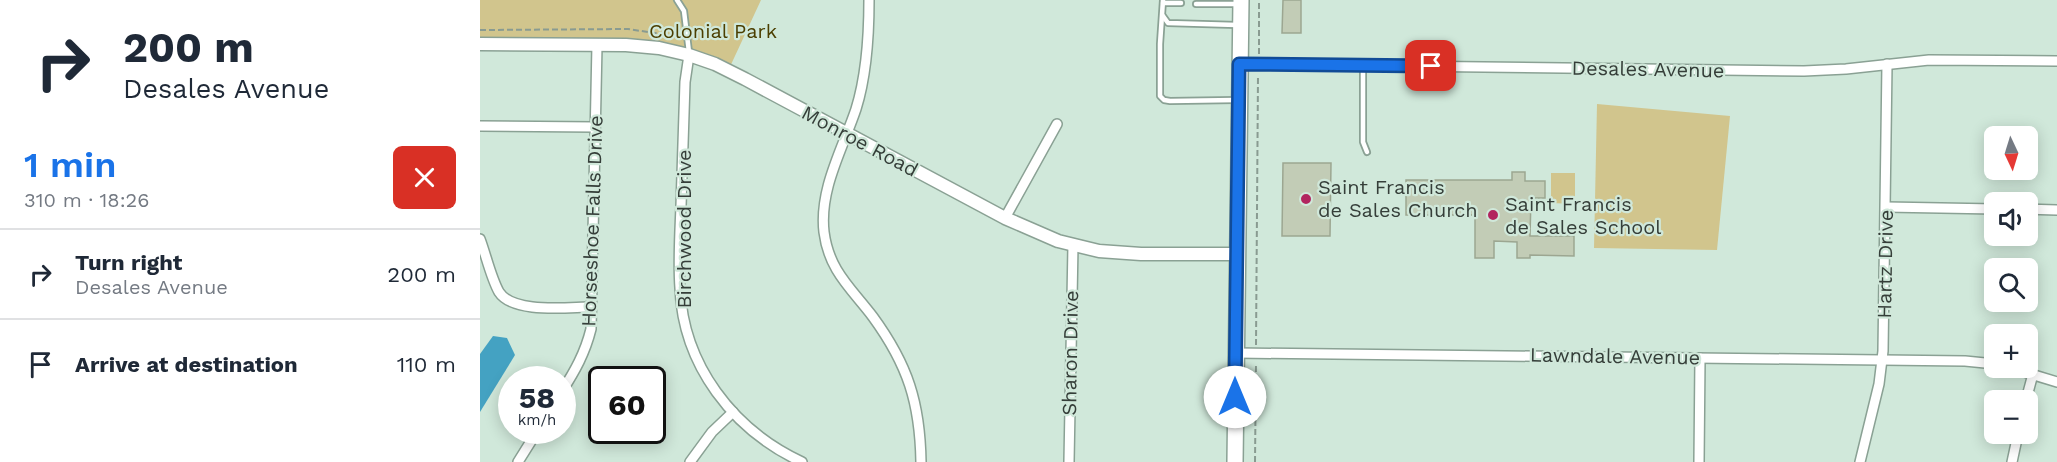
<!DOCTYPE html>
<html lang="en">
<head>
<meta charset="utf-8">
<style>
  :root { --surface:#fff; --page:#f6f6f7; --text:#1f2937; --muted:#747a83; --line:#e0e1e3; --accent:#1a73e8 }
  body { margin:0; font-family:"Work Sans",sans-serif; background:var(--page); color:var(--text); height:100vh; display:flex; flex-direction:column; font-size:22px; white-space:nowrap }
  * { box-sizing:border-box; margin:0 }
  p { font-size:20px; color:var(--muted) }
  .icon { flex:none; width:33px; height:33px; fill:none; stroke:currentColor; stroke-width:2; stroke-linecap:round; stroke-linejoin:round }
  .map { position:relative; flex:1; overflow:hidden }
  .drawer { display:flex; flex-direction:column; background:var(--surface); width:480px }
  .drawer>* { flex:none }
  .hud { background:#fff; color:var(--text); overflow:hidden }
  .needle { width:39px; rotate:176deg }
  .fabs { position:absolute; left:1504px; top:126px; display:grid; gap:12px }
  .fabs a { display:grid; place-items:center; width:54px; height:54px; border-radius:9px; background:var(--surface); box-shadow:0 3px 15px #0003; font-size:30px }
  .speed { position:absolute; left:18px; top:366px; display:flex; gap:12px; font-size:30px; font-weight:700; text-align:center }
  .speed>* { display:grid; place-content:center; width:78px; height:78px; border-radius:50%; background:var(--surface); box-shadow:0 3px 15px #0003; line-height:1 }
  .speed small { font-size:15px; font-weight:400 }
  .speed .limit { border:3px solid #111; border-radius:9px; background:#fff; color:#111 }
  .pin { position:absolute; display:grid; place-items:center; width:51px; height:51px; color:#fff; margin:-26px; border-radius:12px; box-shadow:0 3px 9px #0006 }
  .me { position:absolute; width:66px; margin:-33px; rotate:0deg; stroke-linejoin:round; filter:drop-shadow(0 0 4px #0008) }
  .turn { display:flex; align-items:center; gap:21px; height:126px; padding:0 24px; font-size:27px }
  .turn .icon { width:78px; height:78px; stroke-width:2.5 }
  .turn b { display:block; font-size:42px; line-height:51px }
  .round { display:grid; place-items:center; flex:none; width:63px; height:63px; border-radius:9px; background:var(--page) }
  .summary { display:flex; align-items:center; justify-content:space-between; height:102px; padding:0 24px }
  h1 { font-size:36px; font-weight:600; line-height:45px; color:var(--accent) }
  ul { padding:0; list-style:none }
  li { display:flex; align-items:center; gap:18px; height:90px; padding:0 24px; border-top:2px solid var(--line) }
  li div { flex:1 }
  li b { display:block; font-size:22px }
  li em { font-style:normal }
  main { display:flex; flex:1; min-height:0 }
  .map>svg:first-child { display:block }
  .green { fill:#d1c58d }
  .water { fill:#44a2c2 }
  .building { fill:#c2ccb6; stroke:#9ca691; stroke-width:1.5 }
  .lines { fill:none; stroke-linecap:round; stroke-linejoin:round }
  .service-casing { stroke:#8aa194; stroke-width:8 }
  .minor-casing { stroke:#8aa194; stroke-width:12 }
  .tertiary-casing { stroke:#8aa194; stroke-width:15 }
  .primary-casing { stroke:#8aa194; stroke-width:18 }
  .path { stroke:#899b91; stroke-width:2; stroke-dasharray:6 3; stroke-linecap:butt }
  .service { stroke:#fff; stroke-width:4.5 }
  .minor { stroke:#fff; stroke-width:9 }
  .tertiary { stroke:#fff; stroke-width:12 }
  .primary { stroke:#fff; stroke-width:15 }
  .route-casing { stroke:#114b97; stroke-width:15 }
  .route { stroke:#1a73e8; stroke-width:10 }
  .poi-dot { fill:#b2255f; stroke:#d0e8da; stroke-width:2 }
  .labels { text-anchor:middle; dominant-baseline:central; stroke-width:4.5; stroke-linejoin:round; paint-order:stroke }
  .park-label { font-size:20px; fill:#4b3e00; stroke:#d0e8da }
  .street-label { font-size:20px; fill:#353e39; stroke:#d0e8da }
  .poi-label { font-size:20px; fill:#353e39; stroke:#d0e8da; text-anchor:start }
</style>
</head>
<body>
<main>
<section class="drawer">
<div class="hud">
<div class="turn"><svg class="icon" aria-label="right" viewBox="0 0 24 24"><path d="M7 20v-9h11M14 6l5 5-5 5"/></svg><div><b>200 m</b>Desales Avenue</div></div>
</div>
<div class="summary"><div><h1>1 min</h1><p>310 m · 18:26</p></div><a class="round" style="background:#d93025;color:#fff"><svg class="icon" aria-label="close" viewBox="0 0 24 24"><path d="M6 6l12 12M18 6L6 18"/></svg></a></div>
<ul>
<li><svg class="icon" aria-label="right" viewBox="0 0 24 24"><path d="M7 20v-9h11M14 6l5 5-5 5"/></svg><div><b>Turn right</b><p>Desales Avenue</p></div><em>200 m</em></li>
<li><svg class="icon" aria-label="arrive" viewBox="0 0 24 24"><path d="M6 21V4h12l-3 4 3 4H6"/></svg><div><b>Arrive at destination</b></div><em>110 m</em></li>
</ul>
</section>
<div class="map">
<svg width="1577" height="462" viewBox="0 0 1577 462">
  <rect width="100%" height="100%" fill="#d0e8da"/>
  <g class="green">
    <polygon points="0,0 281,0 248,71 179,48 0,44"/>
    <polygon points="1117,104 1250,116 1237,250 1114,248"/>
    <polygon points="1071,173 1095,173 1095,204 1071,203"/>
  </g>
  <polygon class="water" points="13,336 27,338 35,355 0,412 0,354"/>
  <g class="building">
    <polygon points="803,0 821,0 821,33 802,33"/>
    <polygon points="803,163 851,163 850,236 802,236"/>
    <polygon points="1032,172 1045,172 1045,181 1065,181 1065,198 1051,198 1050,236 1094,236 1094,256 1050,255 1050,258 1037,258 1037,242 1014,241 1014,258 995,258 995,215 926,215 926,180 1032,180"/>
  </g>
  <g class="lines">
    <g class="service-casing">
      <g id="service">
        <polyline points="197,0 204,11 209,52"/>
        <polyline points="683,0 680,44 680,96 684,100 690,101 756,100"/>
        <polyline points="683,3 701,3"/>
        <polyline points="716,4 758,4"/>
        <polyline points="683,16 688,23 757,25"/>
        <polyline points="883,66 883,142 887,152"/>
      </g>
    </g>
    <g class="minor-casing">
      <g id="minor">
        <path d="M 389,0 C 389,36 387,74 376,109 C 363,148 339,189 344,232 C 349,271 371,288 393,317 C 428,365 440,403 441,462"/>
        <path d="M 209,55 L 205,82 C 204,123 202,164 201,206 C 200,233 198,261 200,288 C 203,365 253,430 322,462"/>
        <polyline points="759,64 1324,71 1366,69 1449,60 1577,61"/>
        <polyline points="0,126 115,127"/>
        <polyline points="1406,207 1515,209"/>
        <polyline points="1548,209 1577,210"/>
        <polyline points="525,218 577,124"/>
        <path d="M 0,239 C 6,255 11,278 19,292 C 33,314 88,307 111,307"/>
        <polyline points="756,353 1402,360 1485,361 1515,364"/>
        <polyline points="1531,368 1577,382"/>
        <path d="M 82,391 C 95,371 105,353 111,329 L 117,45"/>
        <polyline points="1546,400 1553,374"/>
        <polyline points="38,462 58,430"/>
        <polyline points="210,462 232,432 253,412"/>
        <polyline points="589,462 593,245"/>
        <polyline points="1219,462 1220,358"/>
        <polyline points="1380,462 1399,384 1403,351 1407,64"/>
        <polyline points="1532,462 1538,434"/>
      </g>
    </g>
    <g class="tertiary-casing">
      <polyline id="tertiary" points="0,44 146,45 179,48 209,55 235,64 265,79 525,218 578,241 619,251 661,254 756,254"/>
    </g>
    <g class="primary-casing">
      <polyline id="primary" points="755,462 761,0"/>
    </g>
    <g class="path">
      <polyline points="0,30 148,29 201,37"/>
      <polyline points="779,54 779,0"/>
      <polyline points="776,345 778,75"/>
      <polyline points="775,462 776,363"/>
    </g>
    <use href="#service" class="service"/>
    <use href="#minor" class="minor"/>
    <use href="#tertiary" class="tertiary"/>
    <use href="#primary" class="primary"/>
  </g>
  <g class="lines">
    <g class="route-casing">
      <polyline id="route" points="755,397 759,64 951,66"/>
    </g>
    <use href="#route" class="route"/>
  </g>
  <g class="poi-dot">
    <circle cx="826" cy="199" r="6"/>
    <circle cx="1013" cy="215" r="6"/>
  </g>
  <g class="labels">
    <g class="park-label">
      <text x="233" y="31">Colonial Park</text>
    </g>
    <g class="street-label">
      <text transform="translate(1168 69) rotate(1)">Desales Avenue</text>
      <text transform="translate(380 141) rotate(28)">Monroe Road</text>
      <text transform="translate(112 221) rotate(-88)">Horseshoe Falls Drive</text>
      <text transform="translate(204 229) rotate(-90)">Birchwood Drive</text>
      <text transform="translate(1405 264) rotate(-89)">Hartz Drive</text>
      <text transform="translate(590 353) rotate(-89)">Sharon Drive</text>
      <text transform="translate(1135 356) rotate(1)">Lawndale Avenue</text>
    </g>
    <g class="poi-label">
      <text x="838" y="187">Saint Francis<tspan x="838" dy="23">de Sales Church</tspan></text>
      <text x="1025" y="204">Saint Francis<tspan x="1025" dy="23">de Sales School</tspan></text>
    </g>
  </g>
</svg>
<div class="fabs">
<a><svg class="needle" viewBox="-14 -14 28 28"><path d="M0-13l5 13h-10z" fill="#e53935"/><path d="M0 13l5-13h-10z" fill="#747a83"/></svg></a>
<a><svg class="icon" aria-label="sound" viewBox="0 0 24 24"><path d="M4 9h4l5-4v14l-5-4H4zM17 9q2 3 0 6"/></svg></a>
<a><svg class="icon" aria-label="search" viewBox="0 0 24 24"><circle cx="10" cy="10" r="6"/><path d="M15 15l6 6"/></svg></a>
<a>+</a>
<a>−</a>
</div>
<div class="speed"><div>58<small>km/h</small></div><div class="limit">60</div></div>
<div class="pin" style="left:951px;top:66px;background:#d93025"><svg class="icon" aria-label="arrive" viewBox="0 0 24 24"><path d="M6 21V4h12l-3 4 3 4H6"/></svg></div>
<svg class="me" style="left:755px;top:397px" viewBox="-20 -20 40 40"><circle r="19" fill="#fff"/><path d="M0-13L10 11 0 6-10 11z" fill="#1a73e8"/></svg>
</div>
</main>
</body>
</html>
